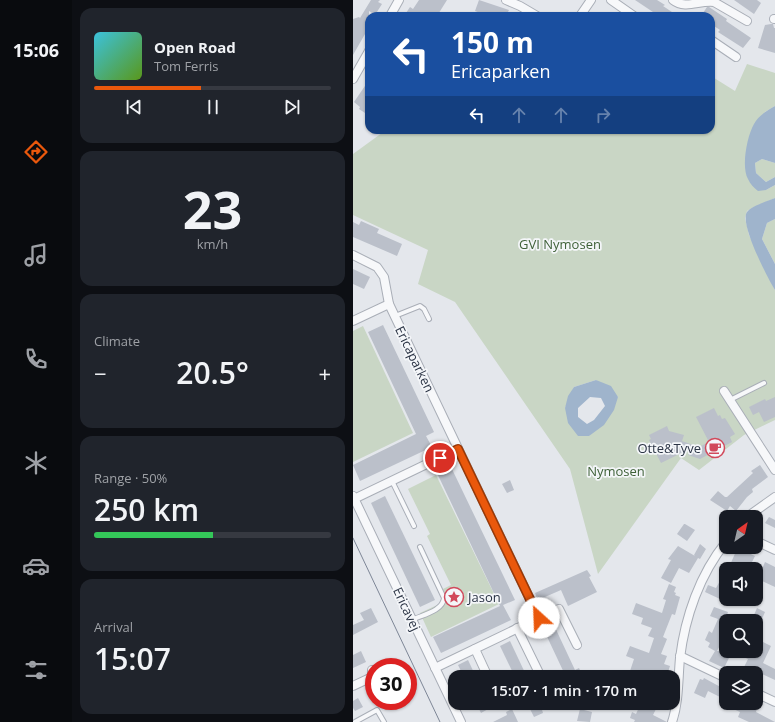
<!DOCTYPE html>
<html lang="en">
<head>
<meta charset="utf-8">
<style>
	:root { --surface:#171b24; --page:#20242c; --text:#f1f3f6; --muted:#9ea1a6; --line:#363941; --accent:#ea580c }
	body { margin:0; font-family:"Open Sans",sans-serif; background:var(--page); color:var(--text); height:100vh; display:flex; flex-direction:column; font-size:15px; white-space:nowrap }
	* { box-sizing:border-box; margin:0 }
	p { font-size:13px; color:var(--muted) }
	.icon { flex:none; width:22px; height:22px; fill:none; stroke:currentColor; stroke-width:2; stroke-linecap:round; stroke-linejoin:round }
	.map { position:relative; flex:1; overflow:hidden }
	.panel { display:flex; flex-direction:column; gap:8px; padding:8px; background:#0d0f14; width:281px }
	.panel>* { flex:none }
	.top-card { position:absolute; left:12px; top:12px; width:350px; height:122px; border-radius:12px; box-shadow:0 1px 3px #0004; background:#1a4fa0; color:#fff; overflow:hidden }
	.needle { width:26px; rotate:34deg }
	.fabs { position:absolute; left:366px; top:510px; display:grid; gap:8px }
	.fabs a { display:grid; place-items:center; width:44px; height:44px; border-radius:8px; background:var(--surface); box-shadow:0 1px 3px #0004; font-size:20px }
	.speed { position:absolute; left:12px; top:658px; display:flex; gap:8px; font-size:20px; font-weight:700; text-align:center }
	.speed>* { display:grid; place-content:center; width:52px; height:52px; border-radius:50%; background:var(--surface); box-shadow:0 1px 3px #0004; line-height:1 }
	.speed .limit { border:6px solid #d22; background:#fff; color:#111 }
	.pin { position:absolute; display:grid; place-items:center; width:34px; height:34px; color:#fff; margin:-17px; border:2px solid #fff; border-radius:50%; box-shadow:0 1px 4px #0007 }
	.me { position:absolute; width:44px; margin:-22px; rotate:335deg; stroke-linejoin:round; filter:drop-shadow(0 0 3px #0008) }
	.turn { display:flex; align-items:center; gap:14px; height:84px; padding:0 20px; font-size:18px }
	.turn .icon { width:52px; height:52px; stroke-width:2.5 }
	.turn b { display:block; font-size:28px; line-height:34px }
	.lanes { display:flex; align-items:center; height:38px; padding:0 20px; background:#0003; justify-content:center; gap:20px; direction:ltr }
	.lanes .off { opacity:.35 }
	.big { font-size:30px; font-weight:600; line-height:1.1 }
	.panel .card { flex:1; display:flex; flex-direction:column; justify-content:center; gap:6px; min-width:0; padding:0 14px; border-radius:12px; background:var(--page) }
	.panel .dial { align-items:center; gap:0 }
	.dial b { font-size:52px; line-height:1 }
	.song { display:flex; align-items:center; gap:12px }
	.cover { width:48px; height:48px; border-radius:6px; background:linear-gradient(135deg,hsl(190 70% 55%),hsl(90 70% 35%)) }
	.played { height:4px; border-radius:2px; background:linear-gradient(90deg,var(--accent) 45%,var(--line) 45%) }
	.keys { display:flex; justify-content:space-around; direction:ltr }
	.heat { display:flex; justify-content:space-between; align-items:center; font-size:22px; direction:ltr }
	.charge { height:6px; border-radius:3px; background:linear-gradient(90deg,#34c759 50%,var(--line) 0) }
	.trip { position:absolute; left:95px; top:670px; width:232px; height:40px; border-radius:12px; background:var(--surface); box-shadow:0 1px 3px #0004; font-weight:600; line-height:40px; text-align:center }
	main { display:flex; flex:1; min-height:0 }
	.tabs { display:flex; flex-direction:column; width:72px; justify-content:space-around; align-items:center; background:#090b0e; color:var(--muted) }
	.tabs .icon { width:28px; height:28px }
	.tabs .selected { color:var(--accent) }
	.tabs b { font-size:18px; color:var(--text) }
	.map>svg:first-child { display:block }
</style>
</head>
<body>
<main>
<nav class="tabs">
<b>15:06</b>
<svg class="icon selected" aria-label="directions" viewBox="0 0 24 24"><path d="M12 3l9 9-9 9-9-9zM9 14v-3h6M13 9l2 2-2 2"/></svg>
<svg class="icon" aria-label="music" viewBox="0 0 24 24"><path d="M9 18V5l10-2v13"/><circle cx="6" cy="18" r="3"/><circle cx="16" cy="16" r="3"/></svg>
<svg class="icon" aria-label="phone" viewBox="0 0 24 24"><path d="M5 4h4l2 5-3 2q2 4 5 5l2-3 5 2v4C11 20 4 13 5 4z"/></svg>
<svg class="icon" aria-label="climate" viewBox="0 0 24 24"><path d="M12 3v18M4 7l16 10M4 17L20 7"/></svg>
<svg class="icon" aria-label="car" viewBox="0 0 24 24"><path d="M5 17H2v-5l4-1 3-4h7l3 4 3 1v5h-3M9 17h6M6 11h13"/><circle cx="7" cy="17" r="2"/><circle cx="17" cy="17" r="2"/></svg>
<svg class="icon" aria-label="filters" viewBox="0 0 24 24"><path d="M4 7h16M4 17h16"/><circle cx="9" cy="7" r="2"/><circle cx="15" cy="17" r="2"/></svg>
</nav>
<section class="panel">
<div class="card">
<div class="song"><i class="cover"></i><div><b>Open Road</b><p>Tom Ferris</p></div></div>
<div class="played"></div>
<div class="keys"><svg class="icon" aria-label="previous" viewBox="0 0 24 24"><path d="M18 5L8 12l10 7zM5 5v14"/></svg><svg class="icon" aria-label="pause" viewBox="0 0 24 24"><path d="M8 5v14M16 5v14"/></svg><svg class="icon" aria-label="next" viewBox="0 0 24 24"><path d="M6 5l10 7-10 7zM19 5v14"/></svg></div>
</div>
<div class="card dial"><b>23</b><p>km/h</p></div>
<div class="card"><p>Climate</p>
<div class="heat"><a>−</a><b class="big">20.5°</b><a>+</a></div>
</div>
<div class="card"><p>Range · 50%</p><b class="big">250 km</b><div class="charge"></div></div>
<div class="card"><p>Arrival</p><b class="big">15:07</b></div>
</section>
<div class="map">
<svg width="422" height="722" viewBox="0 0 422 722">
	<rect width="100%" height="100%" fill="#e4e7ec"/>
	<g fill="#c9d6c5" fill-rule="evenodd">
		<path d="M394 64 422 73V106L412 112 393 168 413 190 422 185V198L399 208 394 211 392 218 396 235 422 290V420L391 435 346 470 328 458 245 574 217 469 102 302 65 284 75 250 0 215V154L33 130H358V76L382 91ZM243 380 265 397 236 436 212 408 221 387Z"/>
		<path d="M409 159 422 163V177L413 182 403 173 402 163Z"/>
		<path d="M422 219V264L409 239 414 223Z"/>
		<path d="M10 326 60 433 0 462V331Z"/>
		<path d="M83 475 146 604 78 637 67 613 95 600 90 589 98 585 74 536 77 534 55 489Z"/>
	</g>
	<g fill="#9fb4cc" fill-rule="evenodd">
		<path d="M422 106V163L409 159 402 163 403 173 413 182 422 177V185L413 190 405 191C401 188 397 184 395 179 388 167 394 136 401 124 405 116 415 110 422 106Z"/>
		<path d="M422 198V219L414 223 409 239 422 264V290C415 279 386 223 394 212 398 206 415 201 422 198Z"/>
		<path d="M243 380 258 386 265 397 261 410 251 425 236 436H225L215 423 212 408 215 396 221 387ZM237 397 248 398 252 406 241 420 234 424 225 417V408Z"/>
	</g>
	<g fill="#bbc0ca">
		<path d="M18 0H27L25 2 29 4 22 15 16 11V27L0 55V19L6 17 7 18Z"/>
		<path d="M66 0H94L84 16H51L57 7 60 9Z"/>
		<path d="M126 0 156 10 153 16H135L122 11Z"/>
		<path d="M282 0H304L312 5 310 6 325 16H306Z"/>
		<path d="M381 0H404L408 3 401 14Z"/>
		<path d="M354 7H356L374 19 373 21 398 38 390 48 365 32 367 30 358 24V16H348Z"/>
		<path d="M418 24H420L421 28H422V53L405 48 412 25Z"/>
		<path d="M16 80V107L12 113 6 109 7 107 1 102Z"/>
		<path d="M8 221 26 229 24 233 49 244 44 256 0 237V222L6 225Z"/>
		<path d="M0 269 17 277 11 289 0 284Z"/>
		<path d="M30 325 81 432 73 436 79 447 7 481 0 465 63 434 15 332Z"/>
		<path d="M422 397V417L411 422 406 412 400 415 396 407 412 399 413 401Z"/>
		<path d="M361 408 365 416 367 415 369 419 372 418 382 434 377 437 379 442 347 459 335 455 343 446 346 447 356 442 343 417Z"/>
		<path d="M314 426 316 431 331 435 329 441 343 446 308 463 296 440 298 439 296 435Z"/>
		<path d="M407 465 415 477 399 489 400 492 394 497 383 511 377 506 374 511 357 500 365 491 372 497H374L400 473 398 471Z"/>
		<path d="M98 467 162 600 150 605 158 620 88 653 80 637 147 606 84 473Z"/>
		<path d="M157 480 161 490 154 493 149 484Z"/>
		<path d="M32 496 82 600 67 607 18 503Z"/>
		<path d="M416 517 422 520V528L412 523Z"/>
		<path d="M331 524H332L342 530 334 541 324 534Z"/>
		<path d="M347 544 353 549 347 559 345 558 336 573 326 568 318 583 308 578 318 560 315 559 325 546 342 556 341 555Z"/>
		<path d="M384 549 386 550 387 549 402 556 396 568 388 565 386 569 377 565Z"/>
		<path d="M412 562 422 567V587L405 579Z"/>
		<path d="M234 570 238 576 236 577 244 592 215 606 208 590 185 600 182 593Z"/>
		<path d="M368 579H373V593L371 592 367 599 352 592 355 585 363 588Z"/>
		<path d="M316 584 323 587 321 592 323 593 322 595 327 597 322 615 319 614 310 637 314 639 308 654 314 656 311 664 317 666 314 675 304 671 302 677H275L281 659 273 656 277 646 296 653 301 638 295 636 299 628 288 624 290 618 279 614 283 603 309 613 313 600 310 599Z"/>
		<path d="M361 607 375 612 368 632 373 634 364 651H403L408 641 418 646 410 663 422 669V680L407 673H397L390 669 395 659 379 652 371 668 356 661 362 651 355 647 357 643 352 640 356 631 359 633 365 619 357 616Z"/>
		<path d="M18 608 25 622 0 635V625L11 620 7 613Z"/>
		<path d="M404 608 412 612 409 619 401 615Z"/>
		<path d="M199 621 222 670 226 668 230 677H213L189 626Z"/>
		<path d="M157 641 174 677H162L147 646Z"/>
		<path d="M8 651 13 662 0 668V655Z"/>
		<path d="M115 660 123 677H111L105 665Z"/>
		<path d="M351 678 373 690V700L355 691 352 698 341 693 347 679 350 680Z"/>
		<path d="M5 698 10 707 2 711 0 708V701Z"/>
		<path d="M123 703H135L137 708 128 713Z"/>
		<path d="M174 703H187L190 713 181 717Z"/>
		<path d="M288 703H306L300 715 314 722H281L282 720 277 718 279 712 283 714Z"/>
		<path d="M367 703H400L399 706 404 709 403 712 422 722H396L385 717 387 712Z"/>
		<path d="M159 709 165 722H140L154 715 153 712Z"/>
		<path d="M227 709 239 712 237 722 224 721Z"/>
	</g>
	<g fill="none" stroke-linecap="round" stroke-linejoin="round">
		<defs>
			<g id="lane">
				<path d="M42 316 67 306 71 309 76 319"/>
				<path d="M377 400 411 383"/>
				<path d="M39 481 61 526"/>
				<path d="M59 620C69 615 90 611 91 598L67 547"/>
				<path d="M2 722 24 710 31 722"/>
			</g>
			<g id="street">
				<path d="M153 0 167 6 184 16"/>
				<path d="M258 0 281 16"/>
				<path d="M320 0C333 10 346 0 361 2L394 21"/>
				<path d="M37 16 46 0"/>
				<path d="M227 16 238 0"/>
				<path d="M421 19H422"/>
				<path d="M358 40 383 57"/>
				<path d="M0 79 16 51"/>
				<path d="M0 255 24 267 31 277 36 304 186 618 82 668"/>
				<path d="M0 321 36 304"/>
				<path d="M371 391 422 470"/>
				<path d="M0 496 108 722"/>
				<path d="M1 499 105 449"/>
				<path d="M394 517 422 497"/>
				<path d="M403 541 422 550"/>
				<path d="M186 618 206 609 224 645"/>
				<path d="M164 628 187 675"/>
				<path d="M122 649 135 677"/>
				<path d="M327 656 373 678"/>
				<path d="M0 686 19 677V670"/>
				<path d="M403 693 422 702"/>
				<path d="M319 722C326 702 325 679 327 658 332 617 347 574 373 542"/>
			</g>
		</defs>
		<use href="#lane" stroke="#a9aeb7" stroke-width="6"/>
		<use href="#street" stroke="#a9aeb7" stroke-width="10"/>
		<use href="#lane" stroke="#f7f8fa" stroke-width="4"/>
		<use href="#street" stroke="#f7f8fa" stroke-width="8"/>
		<path stroke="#7d8696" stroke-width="1" d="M0 538 87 722"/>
	</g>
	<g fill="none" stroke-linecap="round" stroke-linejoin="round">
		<defs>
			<path id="route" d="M87 458 105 449 186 618"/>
		</defs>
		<use href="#route" stroke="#983908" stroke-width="10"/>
		<use href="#route" stroke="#ea580c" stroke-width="7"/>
	</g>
	<defs>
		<symbol id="cafe-ring" viewBox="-11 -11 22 22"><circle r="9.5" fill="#f4f6f9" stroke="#d1495b" stroke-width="1.5"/><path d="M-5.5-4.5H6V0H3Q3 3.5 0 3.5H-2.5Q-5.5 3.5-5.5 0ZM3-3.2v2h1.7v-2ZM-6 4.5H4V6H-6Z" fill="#d1495b"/></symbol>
		<symbol id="sight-ring" viewBox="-11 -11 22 22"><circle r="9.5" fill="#f4f6f9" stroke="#d1495b" stroke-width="1.5"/><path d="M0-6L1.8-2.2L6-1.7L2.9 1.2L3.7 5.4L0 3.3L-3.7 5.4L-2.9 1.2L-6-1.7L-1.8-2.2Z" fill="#d1495b"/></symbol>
	</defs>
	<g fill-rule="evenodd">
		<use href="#cafe-ring" x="351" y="437" width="22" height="22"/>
		<use href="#sight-ring" x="90" y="586" width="22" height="22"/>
	</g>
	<g text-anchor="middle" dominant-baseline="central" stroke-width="3.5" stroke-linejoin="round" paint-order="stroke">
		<g font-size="13" fill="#3f6138" stroke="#f4f6f9">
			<text x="207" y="244">GVI Nymosen</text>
			<text x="263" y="471">Nymosen</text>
		</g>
		<g font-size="13" fill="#2b3445" stroke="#f4f6f9">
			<text transform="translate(62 359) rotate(64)">Ericaparken</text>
			<text transform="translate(54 609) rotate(65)">Ericavej</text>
		</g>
		<g font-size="13" fill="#2b3445" stroke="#f4f6f9" text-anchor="end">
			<text x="348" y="448">Otte&amp;Tyve</text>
			<text x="115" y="597" text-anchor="start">Jason</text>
		</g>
	</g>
</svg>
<div class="fabs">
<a><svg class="needle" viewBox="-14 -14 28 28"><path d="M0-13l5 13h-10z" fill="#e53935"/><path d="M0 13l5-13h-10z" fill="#9ea1a6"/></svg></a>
<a><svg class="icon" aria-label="sound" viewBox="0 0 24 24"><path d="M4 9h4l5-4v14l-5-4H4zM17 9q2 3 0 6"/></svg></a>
<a><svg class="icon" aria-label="search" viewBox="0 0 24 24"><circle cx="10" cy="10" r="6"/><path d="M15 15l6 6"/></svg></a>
<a><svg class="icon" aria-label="layers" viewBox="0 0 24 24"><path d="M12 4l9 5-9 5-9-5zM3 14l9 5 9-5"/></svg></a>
</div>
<div class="speed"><div class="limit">30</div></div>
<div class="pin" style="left:87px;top:458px;background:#d93025"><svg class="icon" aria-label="arrive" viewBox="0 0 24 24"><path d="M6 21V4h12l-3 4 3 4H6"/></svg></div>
<svg class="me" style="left:186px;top:618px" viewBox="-20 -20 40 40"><circle r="19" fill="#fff"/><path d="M0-13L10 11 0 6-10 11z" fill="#ea580c"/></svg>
<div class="trip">15:07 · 1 min · 170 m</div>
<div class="top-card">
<div class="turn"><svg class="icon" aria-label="left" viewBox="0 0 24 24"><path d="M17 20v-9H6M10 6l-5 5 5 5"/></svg><div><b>150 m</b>Ericaparken</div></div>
<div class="lanes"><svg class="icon" aria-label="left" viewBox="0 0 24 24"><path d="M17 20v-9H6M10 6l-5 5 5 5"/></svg><svg class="icon off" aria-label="ahead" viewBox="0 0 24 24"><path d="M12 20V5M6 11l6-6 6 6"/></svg><svg class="icon off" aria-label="ahead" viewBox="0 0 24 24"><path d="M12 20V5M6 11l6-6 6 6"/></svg><svg class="icon off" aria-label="right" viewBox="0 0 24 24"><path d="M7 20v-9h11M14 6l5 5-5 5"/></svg></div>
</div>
</div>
</main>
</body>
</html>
